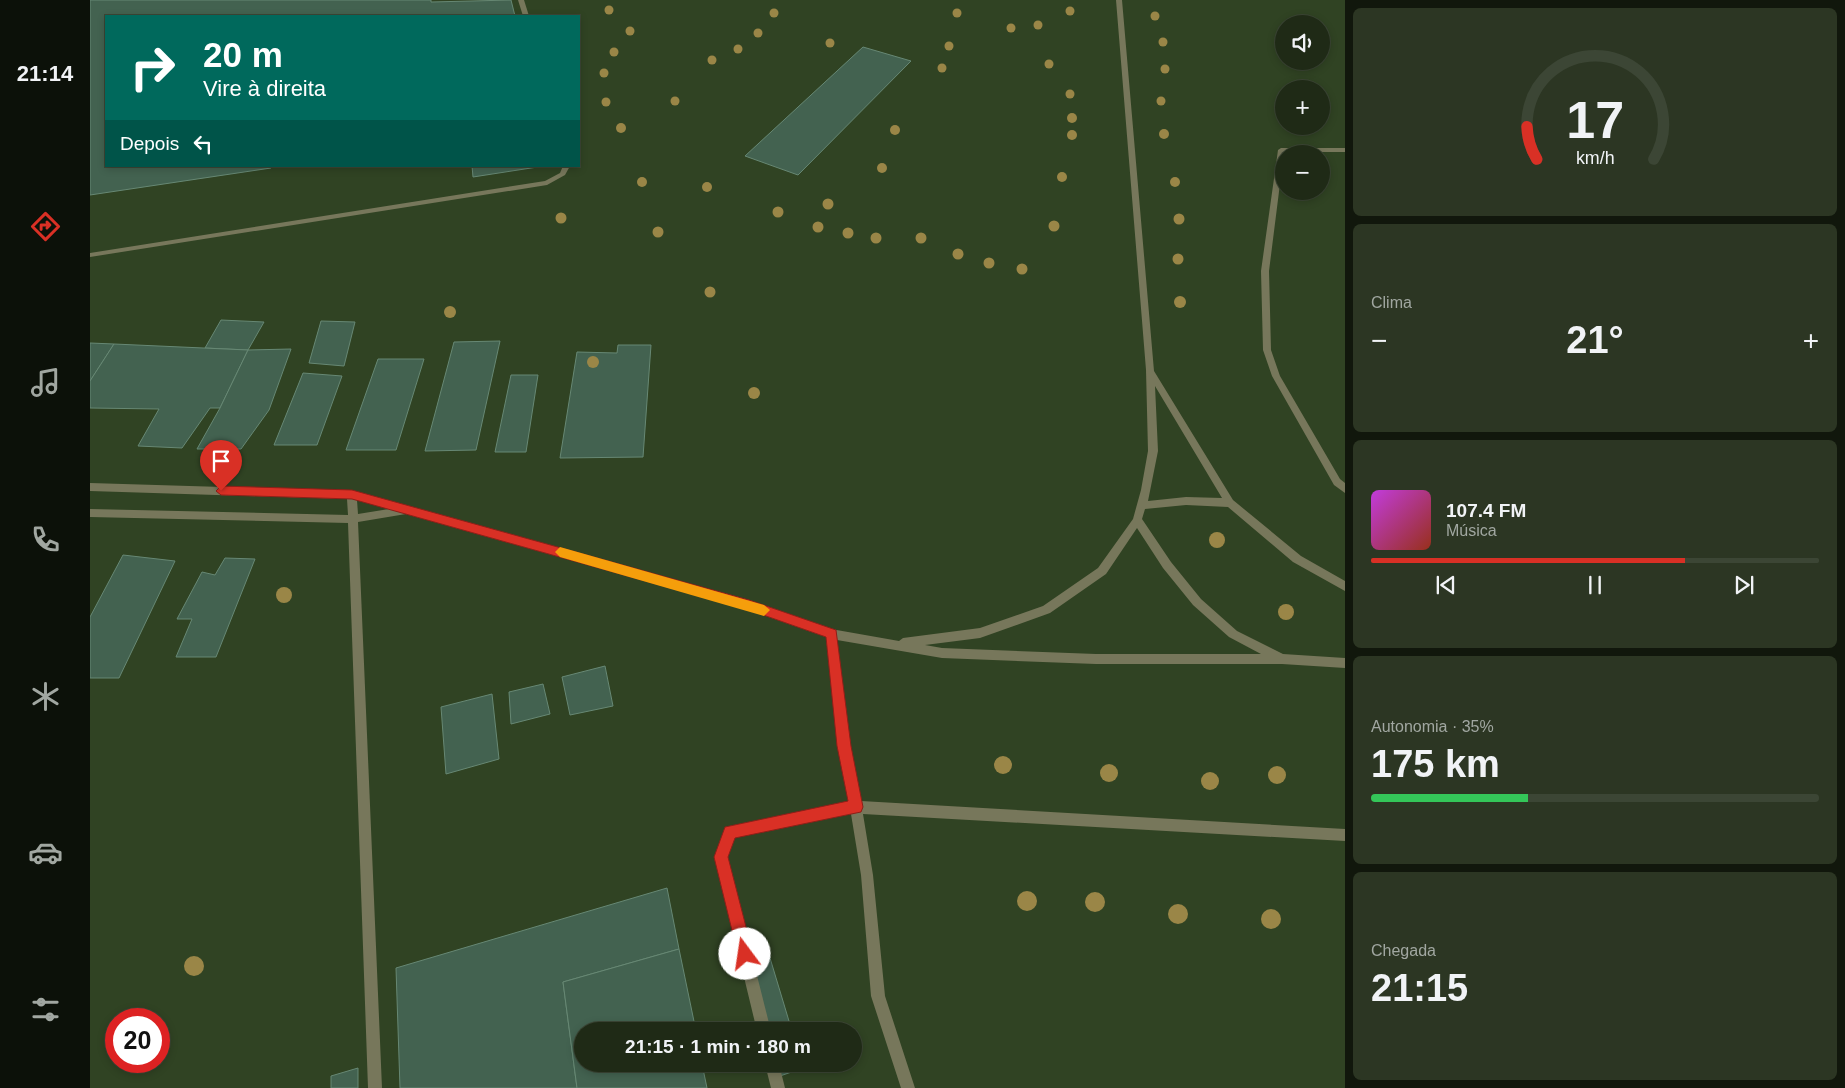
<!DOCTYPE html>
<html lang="pt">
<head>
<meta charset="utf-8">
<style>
	:root { --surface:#1f2a16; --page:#2c3623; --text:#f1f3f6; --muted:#a1a7a1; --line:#3c4635; --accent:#d93025 }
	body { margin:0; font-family:Arial,sans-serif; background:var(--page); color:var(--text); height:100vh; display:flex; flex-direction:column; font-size:19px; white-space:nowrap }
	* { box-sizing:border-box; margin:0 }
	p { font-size:16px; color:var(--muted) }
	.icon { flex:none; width:28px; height:28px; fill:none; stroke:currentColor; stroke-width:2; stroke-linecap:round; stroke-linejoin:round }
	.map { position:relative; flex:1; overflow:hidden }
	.details { display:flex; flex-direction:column; gap:8px; padding:8px; background:#11170c; width:500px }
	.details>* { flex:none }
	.hud { position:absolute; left:15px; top:15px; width:475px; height:152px; border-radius:0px; box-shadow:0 2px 8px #0003,0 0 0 1px var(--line); background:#00695c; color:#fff; overflow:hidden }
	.controls { position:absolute; left:1185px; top:15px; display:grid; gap:10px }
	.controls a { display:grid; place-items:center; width:55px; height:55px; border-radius:50%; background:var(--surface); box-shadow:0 2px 8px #0003,0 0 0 1px var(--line); font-size:25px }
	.speed { position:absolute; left:15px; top:1008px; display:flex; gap:10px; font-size:25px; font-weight:700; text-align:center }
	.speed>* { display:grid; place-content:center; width:65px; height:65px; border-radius:50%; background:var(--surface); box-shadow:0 2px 8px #0003,0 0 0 1px var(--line); line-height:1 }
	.speed .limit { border:8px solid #d22; background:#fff; color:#111 }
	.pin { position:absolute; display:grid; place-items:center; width:42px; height:42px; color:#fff; margin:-51px -21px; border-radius:50% 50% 50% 0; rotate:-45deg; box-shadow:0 0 5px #0007 }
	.pin .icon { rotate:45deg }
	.me { position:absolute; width:55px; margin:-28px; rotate:346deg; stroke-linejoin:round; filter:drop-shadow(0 0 4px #0008) }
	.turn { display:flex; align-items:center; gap:18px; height:105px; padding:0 15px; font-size:22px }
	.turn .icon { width:65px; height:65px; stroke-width:2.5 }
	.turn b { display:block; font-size:35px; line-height:42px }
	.then { display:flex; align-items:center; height:48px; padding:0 15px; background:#0003; gap:10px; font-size:19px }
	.big { font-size:38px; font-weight:600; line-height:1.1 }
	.details .widget { flex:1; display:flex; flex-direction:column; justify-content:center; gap:8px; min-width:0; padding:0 18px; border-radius:8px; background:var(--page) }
	.details .dial { align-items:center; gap:0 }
	.dial svg { height:130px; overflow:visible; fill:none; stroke:var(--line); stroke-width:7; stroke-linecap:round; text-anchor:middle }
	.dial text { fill:var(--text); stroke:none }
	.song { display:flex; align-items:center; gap:15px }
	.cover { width:60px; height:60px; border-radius:8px; background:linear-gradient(135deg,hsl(290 70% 55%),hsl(10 70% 35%)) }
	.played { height:5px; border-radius:2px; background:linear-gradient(90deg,var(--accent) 70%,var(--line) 70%) }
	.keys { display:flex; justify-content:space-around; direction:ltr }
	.heat { display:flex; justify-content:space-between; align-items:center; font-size:28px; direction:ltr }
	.charge { height:8px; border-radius:4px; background:linear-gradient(90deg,#34c759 35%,var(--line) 0) }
	.trip { position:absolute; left:484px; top:1022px; width:288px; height:50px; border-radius:25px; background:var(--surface); box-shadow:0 2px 8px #0003,0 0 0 1px var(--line); font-weight:600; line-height:50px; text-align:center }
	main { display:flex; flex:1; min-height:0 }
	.tab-bar { display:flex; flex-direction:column; width:90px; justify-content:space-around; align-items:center; background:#0c1109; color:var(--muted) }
	.tab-bar .icon { width:35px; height:35px }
	.tab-bar .active { color:var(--accent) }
	.tab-bar b { font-size:22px; color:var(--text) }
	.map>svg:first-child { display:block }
</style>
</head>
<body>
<main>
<nav class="tab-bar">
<b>21:14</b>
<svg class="icon active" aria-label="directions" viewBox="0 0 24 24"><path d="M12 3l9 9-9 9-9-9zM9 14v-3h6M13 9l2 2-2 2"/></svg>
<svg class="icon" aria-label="music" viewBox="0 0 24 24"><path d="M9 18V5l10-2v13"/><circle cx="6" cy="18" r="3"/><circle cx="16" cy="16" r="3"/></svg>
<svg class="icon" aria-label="phone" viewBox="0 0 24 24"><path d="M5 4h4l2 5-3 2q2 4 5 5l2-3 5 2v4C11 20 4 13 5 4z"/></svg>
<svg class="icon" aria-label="climate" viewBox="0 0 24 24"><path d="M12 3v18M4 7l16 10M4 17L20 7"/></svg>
<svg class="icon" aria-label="car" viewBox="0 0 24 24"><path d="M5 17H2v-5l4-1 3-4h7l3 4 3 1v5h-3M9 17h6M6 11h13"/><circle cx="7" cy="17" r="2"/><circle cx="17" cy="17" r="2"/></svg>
<svg class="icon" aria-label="filters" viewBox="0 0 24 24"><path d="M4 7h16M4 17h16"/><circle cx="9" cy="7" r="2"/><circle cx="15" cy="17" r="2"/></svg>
</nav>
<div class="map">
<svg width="1255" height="1088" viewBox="0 0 1255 1088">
	<rect width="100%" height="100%" fill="#29381e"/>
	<path fill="#304323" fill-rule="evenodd" d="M0 0H1255V1088H0ZM16 16H489V166H16ZM1194 24H1231V61H1194ZM1194 89H1231V126H1194ZM1194 154H1231V191H1194ZM26 1019H69V1061H26ZM492 1031H762V1064H492Z"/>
	<g fill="#436250" stroke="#678874">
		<path d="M0 0H341V2L421 0 425 16H16V166H182L181 168 0 195Z"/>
		<path d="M773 47 821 61 708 175 655 156Z"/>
		<path d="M382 166H454L383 177Z"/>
		<path d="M131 320 174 322 158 350 115 348Z"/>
		<path d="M231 321 265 322 254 366 219 363Z"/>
		<path d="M410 341 386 450 335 451 364 342Z"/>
		<path d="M0 343 24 344 0 381Z"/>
		<path d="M24 344 158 350 130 408H120L92 448 48 446 69 409 0 408V381Z"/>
		<path d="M528 345H561L553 457 470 458 487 352 527 353Z"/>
		<path d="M201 349 179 410 151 449H107L130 408 158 350Z"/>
		<path d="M288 359H334L306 450H256Z"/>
		<path d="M213 373 252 376 227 445H184Z"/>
		<path d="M421 375H448L436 452H405Z"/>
		<path d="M33 555 85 561 29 678H0V617Z"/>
		<path d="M135 558 165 559 126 657H86L102 619H87L112 572 125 575Z"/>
		<path d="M515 666 523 706 480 715 472 677Z"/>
		<path d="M453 684 460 714 421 724 419 692Z"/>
		<path d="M402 694 409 759 356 774 351 707Z"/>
		<path d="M577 888 589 949 473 982 487 1088H310L306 968Z"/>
		<path d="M674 938 702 1031H678L655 945Z"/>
		<path d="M589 949 606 1031H492V1064H612L617 1088H487L473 982Z"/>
		<path d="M686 1064H712L713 1068 690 1076Z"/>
		<path d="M268 1068V1088H241V1076Z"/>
	</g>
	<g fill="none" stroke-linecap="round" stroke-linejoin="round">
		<g fill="#77775b" fill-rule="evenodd">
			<path d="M428 0H434L439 16H433Z"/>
			<path d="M1026 0H1032L1064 371 1143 500 1211 556 1255 581V591L1203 562 1138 507 1096 505 1055 509 1052 519 1081 562 1111 599 1147 631 1193 654 1255 658V668L1192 664H1006L852 658 747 640 760 746 771 801 1255 829V841L773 814 783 875 795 996 825 1088H811L781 996 771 875 761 814 644 837 637 857 681 1031H667L625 857 636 828 640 826 759 802 748 746 736 637 659 610 316 514 268 522 292 1088H278L258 523 0 517V509L258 515 257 499 0 491V483L262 491 659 600 741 629 809 641 813 638 890 628 953 606 1008 568 1043 519 1051 490 1058 451 1056 370ZM1065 386 1132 498 1096 497 1058 501 1068 451ZM267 500 299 509 268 514ZM1047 528 1073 568 1103 605 1139 637 1171 654H1006L852 648 835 645 890 638 960 613 1016 574Z"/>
			<path d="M1191 148H1255V152H1194L1179 271 1181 350 1190 376 1250 479 1255 483V493L1244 485 1182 376 1173 350 1171 271 1188 150Z"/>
			<path d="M473 166H480L475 175 457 185 0 257V253L455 181 470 173Z"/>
			<path d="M675 1064H689L695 1088H681Z"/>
		</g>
	</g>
	<g fill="#9a8647">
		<circle cx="519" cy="10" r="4.5"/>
		<circle cx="980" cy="11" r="4.5"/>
		<circle cx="684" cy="13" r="4.5"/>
		<circle cx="867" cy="13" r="4.5"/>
		<circle cx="1065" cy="16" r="4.5"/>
		<circle cx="948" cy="25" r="4.5"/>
		<circle cx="921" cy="28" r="4.5"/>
		<circle cx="540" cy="31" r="4.5"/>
		<circle cx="668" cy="33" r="4.5"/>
		<circle cx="1073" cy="42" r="4.5"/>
		<circle cx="740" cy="43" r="4.5"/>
		<circle cx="859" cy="46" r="4.5"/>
		<circle cx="648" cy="49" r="4.5"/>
		<circle cx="524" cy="52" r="4.5"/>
		<circle cx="622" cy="60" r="4.5"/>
		<circle cx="959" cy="64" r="4.5"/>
		<circle cx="852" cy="68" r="4.5"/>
		<circle cx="1075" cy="69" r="4.5"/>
		<circle cx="514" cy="73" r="4.5"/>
		<circle cx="980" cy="94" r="4.5"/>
		<circle cx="585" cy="101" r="4.5"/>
		<circle cx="1071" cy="101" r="4.5"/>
		<circle cx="516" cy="102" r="4.5"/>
		<circle cx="982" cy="118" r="5"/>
		<circle cx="531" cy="128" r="5"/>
		<circle cx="805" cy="130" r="5"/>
		<circle cx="1074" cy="134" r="5"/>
		<circle cx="982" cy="135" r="5"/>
		<circle cx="792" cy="168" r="5"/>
		<circle cx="972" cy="177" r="5"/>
		<circle cx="552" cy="182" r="5"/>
		<circle cx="1085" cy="182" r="5"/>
		<circle cx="617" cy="187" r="5"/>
		<circle cx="738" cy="204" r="5.5"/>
		<circle cx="688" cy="212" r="5.5"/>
		<circle cx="471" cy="218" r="5.5"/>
		<circle cx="1089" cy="219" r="5.5"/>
		<circle cx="964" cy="226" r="5.5"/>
		<circle cx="728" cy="227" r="5.5"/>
		<circle cx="568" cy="232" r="5.5"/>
		<circle cx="758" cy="233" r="5.5"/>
		<circle cx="786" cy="238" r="5.5"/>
		<circle cx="831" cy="238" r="5.5"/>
		<circle cx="868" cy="254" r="5.5"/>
		<circle cx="1088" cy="259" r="5.5"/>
		<circle cx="899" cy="263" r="5.5"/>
		<circle cx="932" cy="269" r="5.5"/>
		<circle cx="620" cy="292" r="5.5"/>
		<circle cx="1090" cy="302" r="6"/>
		<circle cx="360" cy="312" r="6"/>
		<circle cx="503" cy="362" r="6"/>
		<circle cx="664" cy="393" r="6"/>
		<circle cx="1127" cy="540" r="8"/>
		<circle cx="194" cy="595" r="8"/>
		<circle cx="1196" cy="612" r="8"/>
		<circle cx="913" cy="765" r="9"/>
		<circle cx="1019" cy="773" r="9"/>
		<circle cx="1187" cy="775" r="9"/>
		<circle cx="1120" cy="781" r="9"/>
		<circle cx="937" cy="901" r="10"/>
		<circle cx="1005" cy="902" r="10"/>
		<circle cx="1088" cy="914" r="10"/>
		<circle cx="1181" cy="919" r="10"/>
		<circle cx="104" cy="966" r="10"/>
	</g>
	<path fill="#d93025" stroke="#8d1f18" d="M131 486 262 490 659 600 746 630 761 746 773 807 771 812 645 838 638 857 663 954 660 959 655 962 649 959 624 857 635 827 758 801 747 746 736 637 659 610 262 499 131 495 126 491Z"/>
	<path fill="#f59e0b" d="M470 547 674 605 680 610 674 616 470 557 465 552Z"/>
</svg>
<div class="controls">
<a><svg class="icon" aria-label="sound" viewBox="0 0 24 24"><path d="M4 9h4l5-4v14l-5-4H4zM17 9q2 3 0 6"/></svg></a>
<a>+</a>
<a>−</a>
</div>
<div class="speed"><div class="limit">20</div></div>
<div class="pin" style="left:131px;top:491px;background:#d93025"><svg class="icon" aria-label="arrive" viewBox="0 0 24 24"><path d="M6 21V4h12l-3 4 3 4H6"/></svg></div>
<svg class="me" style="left:655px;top:954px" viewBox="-20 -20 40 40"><circle r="19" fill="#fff"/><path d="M0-13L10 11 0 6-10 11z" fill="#d93025"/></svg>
<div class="trip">21:15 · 1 min · 180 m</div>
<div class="hud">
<div class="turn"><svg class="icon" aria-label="right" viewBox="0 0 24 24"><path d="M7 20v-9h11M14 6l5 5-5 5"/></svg><div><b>20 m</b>Vire à direita</div></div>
<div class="then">Depois<svg class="icon" aria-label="left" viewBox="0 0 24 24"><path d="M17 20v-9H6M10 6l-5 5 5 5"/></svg></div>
</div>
</div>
<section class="details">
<div class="widget dial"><svg viewBox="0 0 100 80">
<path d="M14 69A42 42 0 1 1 86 69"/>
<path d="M14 69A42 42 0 0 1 8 49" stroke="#d93025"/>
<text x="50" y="56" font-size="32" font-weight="700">17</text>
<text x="50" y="72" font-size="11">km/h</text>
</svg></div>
<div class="widget"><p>Clima</p>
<div class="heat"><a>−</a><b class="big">21°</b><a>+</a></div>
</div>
<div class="widget">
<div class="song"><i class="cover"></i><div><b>107.4 FM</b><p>Música</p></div></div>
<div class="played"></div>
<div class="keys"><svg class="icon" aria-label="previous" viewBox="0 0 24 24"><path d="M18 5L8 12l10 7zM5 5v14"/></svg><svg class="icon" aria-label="pause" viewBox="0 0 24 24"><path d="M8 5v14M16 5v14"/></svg><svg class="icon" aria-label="next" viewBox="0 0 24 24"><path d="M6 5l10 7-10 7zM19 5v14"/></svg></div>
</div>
<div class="widget"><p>Autonomia · 35%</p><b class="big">175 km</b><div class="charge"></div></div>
<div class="widget"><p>Chegada</p><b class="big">21:15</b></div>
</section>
</main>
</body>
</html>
